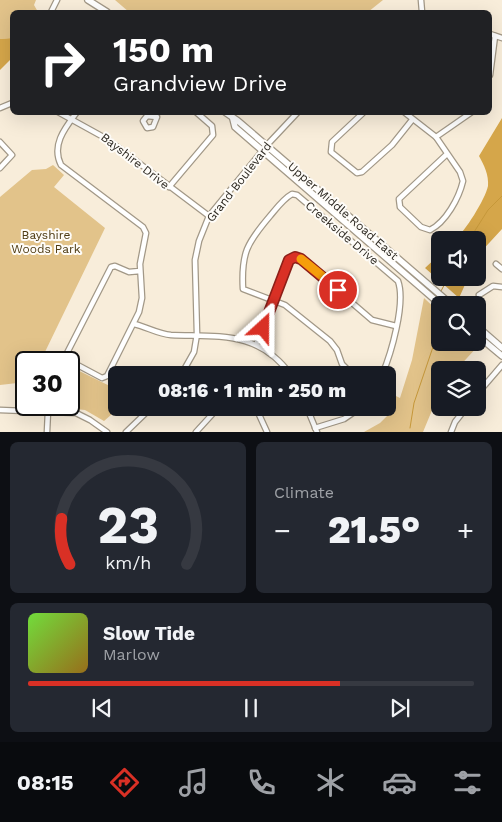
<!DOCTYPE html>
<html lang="en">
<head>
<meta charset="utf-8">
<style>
	:root { --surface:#171b24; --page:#242831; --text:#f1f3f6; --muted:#9ea1a6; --line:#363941; --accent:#d93025 }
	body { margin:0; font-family:"Work Sans",sans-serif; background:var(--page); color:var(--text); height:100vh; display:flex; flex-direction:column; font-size:19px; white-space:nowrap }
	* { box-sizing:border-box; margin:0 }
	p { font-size:16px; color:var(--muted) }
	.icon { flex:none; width:28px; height:28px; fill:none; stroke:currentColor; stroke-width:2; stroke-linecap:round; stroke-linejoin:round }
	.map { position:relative; height:432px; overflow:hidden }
	.drawer { display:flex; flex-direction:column; gap:10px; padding:10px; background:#0d0f14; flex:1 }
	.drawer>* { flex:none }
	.hud { position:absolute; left:10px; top:10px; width:482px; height:105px; border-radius:8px; box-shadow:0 5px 20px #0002; background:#202124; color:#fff; overflow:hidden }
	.fabs { position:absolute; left:431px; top:231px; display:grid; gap:10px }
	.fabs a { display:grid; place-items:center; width:55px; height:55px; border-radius:8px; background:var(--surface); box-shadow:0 5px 20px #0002; font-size:25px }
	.speed { position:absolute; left:15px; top:351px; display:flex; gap:10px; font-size:25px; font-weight:700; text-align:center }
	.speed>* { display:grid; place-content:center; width:65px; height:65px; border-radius:50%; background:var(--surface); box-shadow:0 5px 20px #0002; line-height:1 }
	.speed .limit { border:2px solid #111; border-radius:8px; background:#fff; color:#111 }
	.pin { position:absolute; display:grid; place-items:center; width:42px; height:42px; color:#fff; margin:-21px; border:2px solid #fff; border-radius:50%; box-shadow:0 1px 5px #0007 }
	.me { position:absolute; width:55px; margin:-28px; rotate:24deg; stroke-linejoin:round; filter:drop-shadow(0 0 4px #0008) }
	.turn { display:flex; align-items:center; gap:18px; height:105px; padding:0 20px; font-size:22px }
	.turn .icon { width:65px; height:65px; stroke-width:2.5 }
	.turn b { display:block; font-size:35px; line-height:42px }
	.big { font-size:38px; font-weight:800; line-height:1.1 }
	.drawer .card { flex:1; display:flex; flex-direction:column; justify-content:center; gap:8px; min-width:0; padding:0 18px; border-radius:8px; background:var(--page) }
	.drawer .dial { align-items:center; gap:0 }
	.dial svg { height:130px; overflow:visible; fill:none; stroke:var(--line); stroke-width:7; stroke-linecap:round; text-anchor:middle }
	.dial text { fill:var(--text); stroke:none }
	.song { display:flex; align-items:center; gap:15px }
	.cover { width:60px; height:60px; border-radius:8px; background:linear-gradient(135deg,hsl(100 70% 55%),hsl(40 70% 35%)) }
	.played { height:5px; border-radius:2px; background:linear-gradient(90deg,var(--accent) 70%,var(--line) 70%) }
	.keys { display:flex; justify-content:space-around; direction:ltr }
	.heat { display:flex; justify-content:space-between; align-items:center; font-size:28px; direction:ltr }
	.drawer .tiles { flex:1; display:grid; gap:10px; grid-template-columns:1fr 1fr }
	.card:last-child { grid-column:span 2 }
	.trip { position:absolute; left:108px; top:366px; width:288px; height:50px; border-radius:8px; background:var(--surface); box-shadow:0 5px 20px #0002; font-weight:800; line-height:50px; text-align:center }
	.tab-bar { display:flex; height:80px; justify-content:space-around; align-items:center; background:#090b0e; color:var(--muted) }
	.tab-bar .icon { width:35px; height:35px }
	.tab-bar .on { color:var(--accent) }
	.tab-bar b { font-size:22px; color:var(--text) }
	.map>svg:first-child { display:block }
</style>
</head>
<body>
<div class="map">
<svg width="502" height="432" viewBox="0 0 502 432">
	<rect width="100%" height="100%" fill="#f8edda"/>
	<g fill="#e2c38a">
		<path d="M0 0H36L34 5 38 12H12V38L0 39Z"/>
		<path d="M115 0H383L368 12H129Z"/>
		<path d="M53 165 64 175 54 187 105 228 44 354 64 362H26V382L0 385V197L32 170 46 169Z"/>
		<path d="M424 298 440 313V342L473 343 478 346 456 370H440V391L423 432H364L380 423 392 411 386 405V391L400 398 412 360Z"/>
		<path d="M69 366 116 389V408H119L104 421 85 410 44 406 69 405Z"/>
	</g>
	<g fill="#d5a64a">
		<path d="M12 38V58L0 70V39Z"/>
		<path d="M502 118V229L478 255V240H455C465 231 485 200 488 186 489 175 484 165 479 156Z"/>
		<path d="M440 254V278H468L459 298 425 268Z"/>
	</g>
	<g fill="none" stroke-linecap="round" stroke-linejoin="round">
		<g stroke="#c6983a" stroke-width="1">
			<path d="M469 240 488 210 502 196"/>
			<path d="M441 291 448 278"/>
			<path d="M410 428 414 403 436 338 432 304"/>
		</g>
		<defs>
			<g id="minor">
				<path d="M421 0 422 12"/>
				<path d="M51 12 57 0"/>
				<path d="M490 34 502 38"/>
				<path d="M490 75 495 36"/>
				<path d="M0 108 12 103"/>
				<path d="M58 112 107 139 209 216"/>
				<path d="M77 112C65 128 51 145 61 165L143 227 146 233 140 264 142 298 139 312 107 376 102 378 70 361 67 353 111 267 115 266 129 272 140 271"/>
				<path d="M364 112 332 142 331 152 357 173 362 172 392 145 412 120"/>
				<path d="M404 112 436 137 460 172 463 181C459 198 446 222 430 230L421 227 400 207 399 199 447 154"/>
				<path d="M147 116 157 117 153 127 147 128 143 121Z"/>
				<path d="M436 137 472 112"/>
				<path d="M0 142 12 155 0 168"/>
				<path d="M169 187 213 135 212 126 196 112"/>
				<path d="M496 264 502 269"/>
				<path d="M479 295 493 286 502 287"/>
				<path d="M134 324C147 327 158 334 171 335 219 337 258 330 291 375"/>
				<path d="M256 345 289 260 295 257 301 259 372 320 396 326"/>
				<path d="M181 375 194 352 197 334 195 260 199 241 209 216 267 145 298 112"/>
				<path d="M353 375 342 364 337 350 330 341 285 305 243 289C241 253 247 243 270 216 276 209 283 199 292 194L297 195 398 281C406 303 391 354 382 375"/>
				<path d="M478 393 502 365"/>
				<path d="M256 408 267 432"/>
				<path d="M307 408 317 432"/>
				<path d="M0 410 76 413 90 420 107 432"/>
				<path d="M315 428 344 419 360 408"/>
				<path d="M47 432 48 411"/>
				<path d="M126 432 151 408"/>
				<path d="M196 432 218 408"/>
				<path d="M451 432 455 422 466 408"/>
			</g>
			<g id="major">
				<path d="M88 0 107 12"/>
				<path d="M225 112 238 121 452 305"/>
				<path d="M233 119 235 127 441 305"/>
				<path d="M478 327 502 348"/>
				<path d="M478 336 502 356"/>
			</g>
		</defs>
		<use href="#minor" stroke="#a29887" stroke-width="7"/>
		<use href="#major" stroke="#a29887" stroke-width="8"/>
		<use href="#minor" stroke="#fff" stroke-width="4.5"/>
		<use href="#major" stroke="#fff" stroke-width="5.5"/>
	</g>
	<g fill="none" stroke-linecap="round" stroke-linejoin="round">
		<defs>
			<path id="route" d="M263 328 289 260 295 257 301 259 338 290"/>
		</defs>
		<use href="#route" stroke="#8d1f18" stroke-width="12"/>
		<use href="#route" stroke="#d93025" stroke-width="9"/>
		<path stroke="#f59e0b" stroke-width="9" d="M301 259 322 276"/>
	</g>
	<g text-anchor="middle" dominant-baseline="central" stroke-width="4" stroke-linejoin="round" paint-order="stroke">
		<g font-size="12" fill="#2c2821" stroke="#fefcf8">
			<text transform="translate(135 161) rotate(38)">Bayshire Drive</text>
			<text transform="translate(239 182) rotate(-52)">Grand Boulevard</text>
			<text transform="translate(343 211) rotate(41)">Upper Middle Road East</text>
			<text transform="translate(342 233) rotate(40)">Creekside Drive</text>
		</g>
		<g font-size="12" fill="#4d3a12" stroke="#fefcf8">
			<text x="46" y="235">Bayshire<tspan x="46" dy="14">Woods Park</tspan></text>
		</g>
	</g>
</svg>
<div class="fabs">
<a><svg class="icon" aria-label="sound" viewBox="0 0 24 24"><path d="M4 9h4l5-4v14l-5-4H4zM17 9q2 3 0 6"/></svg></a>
<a><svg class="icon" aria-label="search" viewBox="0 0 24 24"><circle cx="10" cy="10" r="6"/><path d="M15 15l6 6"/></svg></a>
<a><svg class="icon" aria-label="layers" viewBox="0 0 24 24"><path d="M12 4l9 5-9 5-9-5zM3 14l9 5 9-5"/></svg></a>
</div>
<div class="speed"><div class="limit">30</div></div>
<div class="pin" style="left:338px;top:290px;background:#d93025"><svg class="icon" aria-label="arrive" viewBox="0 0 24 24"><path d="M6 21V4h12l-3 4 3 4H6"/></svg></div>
<svg class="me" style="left:263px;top:328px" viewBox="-20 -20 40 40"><path d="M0-17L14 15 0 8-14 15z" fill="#d93025" stroke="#fff" stroke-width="4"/></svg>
<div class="trip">08:16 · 1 min · 250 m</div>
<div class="hud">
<div class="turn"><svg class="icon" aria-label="right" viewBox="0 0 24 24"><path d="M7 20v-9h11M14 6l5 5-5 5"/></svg><div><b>150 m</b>Grandview Drive</div></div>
</div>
</div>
<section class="drawer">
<div class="tiles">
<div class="card dial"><svg viewBox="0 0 100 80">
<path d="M14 69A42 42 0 1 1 86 69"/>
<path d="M14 69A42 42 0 0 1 9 41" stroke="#d93025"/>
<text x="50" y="56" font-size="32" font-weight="700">23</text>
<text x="50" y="72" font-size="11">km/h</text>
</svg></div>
<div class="card"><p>Climate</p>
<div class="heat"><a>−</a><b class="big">21.5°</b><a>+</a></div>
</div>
<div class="card">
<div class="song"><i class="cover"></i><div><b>Slow Tide</b><p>Marlow</p></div></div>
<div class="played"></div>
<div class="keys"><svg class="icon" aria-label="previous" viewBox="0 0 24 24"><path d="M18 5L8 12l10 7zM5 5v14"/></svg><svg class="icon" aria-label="pause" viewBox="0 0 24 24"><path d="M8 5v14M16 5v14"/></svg><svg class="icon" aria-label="next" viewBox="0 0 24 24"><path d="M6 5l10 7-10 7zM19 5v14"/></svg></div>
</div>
</div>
</section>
<nav class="tab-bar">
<b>08:15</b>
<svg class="icon on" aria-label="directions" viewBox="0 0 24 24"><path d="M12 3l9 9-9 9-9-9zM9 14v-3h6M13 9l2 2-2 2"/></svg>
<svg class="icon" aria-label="music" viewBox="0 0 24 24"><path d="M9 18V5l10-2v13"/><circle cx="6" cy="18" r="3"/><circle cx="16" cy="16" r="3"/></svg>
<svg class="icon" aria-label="phone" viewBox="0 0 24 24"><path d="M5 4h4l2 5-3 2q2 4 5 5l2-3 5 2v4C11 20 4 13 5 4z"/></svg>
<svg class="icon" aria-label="climate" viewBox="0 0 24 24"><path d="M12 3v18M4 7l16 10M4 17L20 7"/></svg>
<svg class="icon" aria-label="car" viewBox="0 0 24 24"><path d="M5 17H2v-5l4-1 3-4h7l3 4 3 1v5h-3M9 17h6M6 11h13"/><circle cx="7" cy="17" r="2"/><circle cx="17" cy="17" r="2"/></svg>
<svg class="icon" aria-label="filters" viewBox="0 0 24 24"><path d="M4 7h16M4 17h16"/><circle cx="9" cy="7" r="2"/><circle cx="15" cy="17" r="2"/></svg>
</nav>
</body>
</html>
